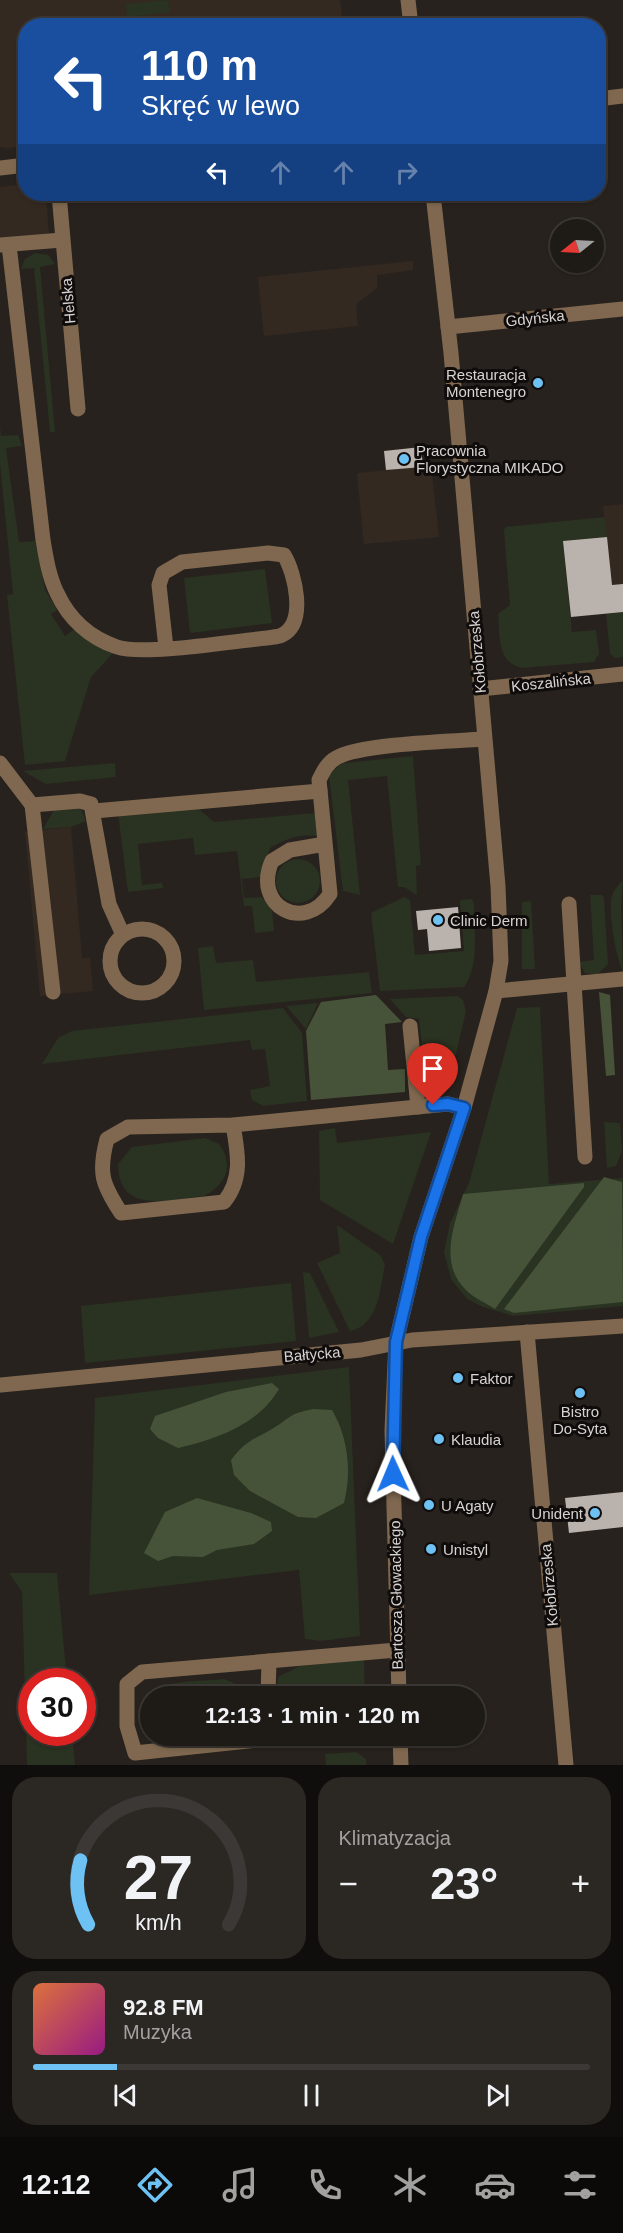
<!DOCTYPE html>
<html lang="pl">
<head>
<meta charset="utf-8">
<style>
	:root { --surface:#1e1a16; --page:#2b2723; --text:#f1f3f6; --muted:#a1a1a1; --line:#3c3835; --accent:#6ec2f3 }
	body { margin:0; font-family:Helvetica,sans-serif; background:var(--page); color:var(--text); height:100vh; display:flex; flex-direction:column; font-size:22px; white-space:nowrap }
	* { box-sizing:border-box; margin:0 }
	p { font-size:20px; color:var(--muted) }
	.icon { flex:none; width:33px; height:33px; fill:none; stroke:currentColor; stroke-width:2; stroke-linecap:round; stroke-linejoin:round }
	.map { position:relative; height:1765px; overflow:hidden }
	.side { display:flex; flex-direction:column; gap:12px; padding:12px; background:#100e0c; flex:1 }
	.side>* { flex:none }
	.banner { position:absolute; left:18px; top:18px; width:588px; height:183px; border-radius:24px; box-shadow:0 2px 4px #0004,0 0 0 2px var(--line); background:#1a4fa0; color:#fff; overflow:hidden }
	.needle { width:39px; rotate:252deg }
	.fabs { position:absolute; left:550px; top:219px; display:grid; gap:12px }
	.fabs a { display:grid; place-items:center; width:54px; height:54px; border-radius:50%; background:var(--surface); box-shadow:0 2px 4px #0004,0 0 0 2px var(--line); font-size:30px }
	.speed { position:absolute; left:18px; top:1668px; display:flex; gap:12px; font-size:30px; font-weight:700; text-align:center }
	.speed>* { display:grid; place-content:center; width:78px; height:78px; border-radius:50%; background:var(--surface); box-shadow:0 2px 4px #0004,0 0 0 2px var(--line); line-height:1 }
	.speed .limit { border:9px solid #d22; background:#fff; color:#111 }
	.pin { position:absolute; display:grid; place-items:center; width:51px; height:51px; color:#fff; margin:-62px -26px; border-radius:50% 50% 50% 0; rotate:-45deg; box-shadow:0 0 6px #0007 }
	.pin .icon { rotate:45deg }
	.me { position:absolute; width:66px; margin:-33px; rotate:359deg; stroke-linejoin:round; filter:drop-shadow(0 0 4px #0008) }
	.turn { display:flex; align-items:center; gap:21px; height:126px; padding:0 24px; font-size:27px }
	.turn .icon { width:78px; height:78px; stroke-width:2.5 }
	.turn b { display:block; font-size:42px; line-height:51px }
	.lanes { display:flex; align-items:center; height:57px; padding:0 24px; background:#0003; justify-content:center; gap:30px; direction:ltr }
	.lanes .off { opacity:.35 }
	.big { font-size:45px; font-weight:600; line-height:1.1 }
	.side .card { flex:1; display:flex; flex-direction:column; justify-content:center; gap:9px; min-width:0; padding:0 21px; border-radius:24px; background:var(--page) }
	.side .dial { align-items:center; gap:0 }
	.dial svg { height:156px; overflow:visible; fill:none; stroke:var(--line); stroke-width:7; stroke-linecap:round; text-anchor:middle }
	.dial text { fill:var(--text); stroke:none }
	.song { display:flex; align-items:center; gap:18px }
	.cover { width:72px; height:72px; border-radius:9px; background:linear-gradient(135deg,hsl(20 70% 55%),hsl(310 70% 35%)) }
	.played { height:6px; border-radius:3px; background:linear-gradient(90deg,var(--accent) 15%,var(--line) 15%) }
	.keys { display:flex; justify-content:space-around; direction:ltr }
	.heat { display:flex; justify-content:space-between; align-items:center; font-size:33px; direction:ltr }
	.side .tiles { flex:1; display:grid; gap:12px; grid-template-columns:1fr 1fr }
	.card:last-child { grid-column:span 2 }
	.trip { position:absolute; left:140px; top:1686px; width:345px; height:60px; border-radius:30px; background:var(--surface); box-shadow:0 2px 4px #0004,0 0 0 2px var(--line); font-weight:600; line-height:60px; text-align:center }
	.tab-bar { display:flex; height:96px; justify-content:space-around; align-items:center; background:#0c0a09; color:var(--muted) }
	.tab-bar .icon { width:42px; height:42px }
	.tab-bar .current { color:var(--accent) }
	.tab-bar b { font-size:27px; color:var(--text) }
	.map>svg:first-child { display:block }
</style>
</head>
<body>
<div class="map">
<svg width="623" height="1765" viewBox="0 0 623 1765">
	<rect width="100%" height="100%" fill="#28221e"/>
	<g fill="#332921">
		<path d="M0 0H340L343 25 26 26 25 146 8 148 0 147Z"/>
		<path d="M25 184 26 194H46L49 237 0 242V187Z"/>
		<path d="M413 261V270L377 275V288L356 304 358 326 264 336 258 277Z"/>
		<path d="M431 466 439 537 364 544 357 473Z"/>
		<path d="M623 504V612L571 617 563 541 606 537 603 506Z"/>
		<path d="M71 827 82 958H90L93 991 40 996 25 832Z"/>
	</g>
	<g fill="#2a3221">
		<path d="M168 0 170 12 127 17 126 4Z"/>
		<path d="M35 253 48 255 55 264 40 267 55 432H50L34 268 21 269 25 259Z"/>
		<path d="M0 427 1 436 18 435 22 446 6 448 19 542 35 541 45 590 57 610 51 614 65 636 75 629 114 652 91 677 65 761 25 765 7 595 13 594 0 464Z"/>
		<path d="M604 517 607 537 563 541 572 632 596 630 599 654 594 662 522 668C497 663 500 636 498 614L510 605 504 530 506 527Z"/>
		<path d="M265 569 272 623 190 633 184 578Z"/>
		<path d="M623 612V657L615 658 610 653 606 614Z"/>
		<path d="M413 756 421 865 416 866 417 895 404 887H398L387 776 348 780 360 895 343 891 329 776 339 765 345 763Z"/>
		<path d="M115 763 116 777 46 784 23 771Z"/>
		<path d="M79 805 86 821 71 827 43 829 54 810Z"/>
		<path d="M195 806 214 822 315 813 317 836C299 834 285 839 270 848L261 877 242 879 244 898 262 897 272 910 274 931 255 933 252 906H244L237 851 195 855 193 838 138 844 142 885 162 883 163 888 128 892 118 813Z"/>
		<circle cx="298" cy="881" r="22"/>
		<path d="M623 880 621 907 623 972C615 953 610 922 611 901 612 892 617 886 623 880Z"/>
		<path d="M590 895H602L604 898 608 964 597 975 585 973 579 962 594 960Z"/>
		<path d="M404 897 410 900 415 955 464 951 460 900 472 899 474 904C474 930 480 965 464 987L380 991 371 913Z"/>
		<path d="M531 901 535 969H522V902Z"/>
		<path d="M213 946 216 963 253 960 256 982 369 972 372 993 204 1010 198 948Z"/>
		<path d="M458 996 463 1000 466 1011 448 1088 427 1089 419 1019 406 1017 390 999Z"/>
		<path d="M318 1003 306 1029 286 1006Z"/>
		<path d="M540 1007 549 1184 623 1178V1306L513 1316 483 1307 467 1299 451 1279 444 1252 450 1223 469 1183 517 1008Z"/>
		<path d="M283 1008 302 1033 307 1101 263 1106 252 1100 250 1090 270 1086 265 1049 252 1050 250 1040 42 1064 58 1038 72 1031Z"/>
		<path d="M604 1122 620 1123 622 1151 616 1166 607 1168Z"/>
		<path d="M335 1128 337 1143 431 1132 393 1244 320 1200 319 1131Z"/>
		<path d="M205 1138 219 1144C235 1165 226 1185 204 1196 169 1199 119 1216 118 1164L132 1147Z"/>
		<path d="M337 1225 380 1255 385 1264C380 1289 379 1325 350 1331L317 1263 340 1253Z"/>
		<path d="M303 1272 310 1273 339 1332 309 1338Z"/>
		<path d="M291 1283 296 1341 85 1363 81 1306Z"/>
		<path d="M349 1367 360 1636 321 1641 305 1639 299 1570 89 1595 95 1398Z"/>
		<path d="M9 1573H57L67 1681 32 1682V1732L72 1733 75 1765H27L22 1592Z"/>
		<path d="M364 1660 365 1696H276L278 1677 300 1666Z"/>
		<path d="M224 1679 236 1684 248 1693 249 1696H150V1734L139 1721C139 1676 190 1683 224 1679Z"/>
		<path d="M356 1752 366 1759V1765H326L325 1754Z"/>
	</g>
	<g fill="#475338">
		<path d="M599 992 610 995 615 1075 606 1076Z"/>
		<path d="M376 995 402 1022 385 1024 388 1070 405 1069V1092L311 1100 306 1031 321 1002Z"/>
		<path d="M604 1177 622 1182 623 1302 514 1313 504 1309Z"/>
		<path d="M584 1183V1187L495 1309C486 1303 474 1298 467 1291 438 1264 454 1227 463 1194Z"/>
		<path d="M272 1383 279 1389C258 1425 216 1439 178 1448L158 1438 150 1429 155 1416 226 1392Z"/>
		<path d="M313 1409 332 1410C348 1437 352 1472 344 1503L316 1518 298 1517 250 1491 234 1475 231 1460C245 1441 253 1440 272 1429 292 1417 288 1414 313 1409Z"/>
		<path d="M197 1498 251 1513 271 1522 272 1531 254 1544 217 1550 203 1557 173 1556 158 1561 144 1553 165 1512Z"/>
	</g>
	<g fill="#b9b2ad">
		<path d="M421 447 423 467 386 470 384 451Z"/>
		<path d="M607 537 612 585 623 584V612L571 617 563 541Z"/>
		<path d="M458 907 461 948 429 951 427 929 418 930 416 911Z"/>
		<path d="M623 1492V1527L569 1533 565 1498Z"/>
	</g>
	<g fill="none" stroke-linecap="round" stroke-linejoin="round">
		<g stroke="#7f684f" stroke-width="15">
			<path d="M408 0 411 26"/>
			<path d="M598 99 623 96"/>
			<path d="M0 168 26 165"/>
			<path d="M59 194 78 409"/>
			<path d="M0 245 62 240"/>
			<path d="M9 245 43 540C46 558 49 577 57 593 69 619 90 638 117 647 144 656 234 641 267 638 272 637 278 637 282 635 307 623 295 573 284 555L268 553 182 562 163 573 159 585 166 648"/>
			<path d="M448 327 623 309"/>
			<path d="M480 689 623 674"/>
			<path d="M0 763 32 805 80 801 91 804 109 904 123 935"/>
			<path d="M32 805 53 992"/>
			<path d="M94 811 320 791"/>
			<path d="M325 844 290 850 272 861C252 906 304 934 330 894L319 780C323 772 327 763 336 758 358 744 453 741 484 739"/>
			<path d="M569 904 585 1157"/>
			<circle cx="142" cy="961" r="32"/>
			<path d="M496 991 623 979"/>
			<path d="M410 1026 418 1107"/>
			<path d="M233 1125C238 1153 243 1179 224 1202L121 1213C102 1184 98 1173 107 1139L128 1127 233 1125 448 1104 464 1108"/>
			<path d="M527 1332 566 1765"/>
			<path d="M1 1385 361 1350 412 1340 623 1326"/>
			<path d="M268 1696 269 1661"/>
			<path d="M399 1696 392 1430 396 1342 421 1237 464 1108 496 991 501 961 498 886 451 353 433 194"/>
			<path d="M267 1736V1739L135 1753 127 1726V1684L142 1672 397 1650"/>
			<path d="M400 1736 401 1765"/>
		</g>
	</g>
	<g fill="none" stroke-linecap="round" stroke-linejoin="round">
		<defs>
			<path id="route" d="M393 1474 396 1342 421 1237 464 1108 448 1104 433 1105"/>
		</defs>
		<use href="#route" stroke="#114b97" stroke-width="15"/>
		<use href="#route" stroke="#1a73e8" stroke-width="10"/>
	</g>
	<g fill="#6ec2f3" stroke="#0f0c0b" stroke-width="2">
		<circle cx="538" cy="383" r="6"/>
		<circle cx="404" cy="459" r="6"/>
		<circle cx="438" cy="920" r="6"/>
		<circle cx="458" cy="1378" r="6"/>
		<circle cx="580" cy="1393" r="6"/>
		<circle cx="439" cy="1439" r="6"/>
		<circle cx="429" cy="1505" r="6"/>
		<circle cx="595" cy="1513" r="6"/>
		<circle cx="431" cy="1549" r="6"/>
	</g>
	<g text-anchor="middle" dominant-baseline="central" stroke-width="6" stroke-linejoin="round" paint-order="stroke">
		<g font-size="15" fill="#d7d3d0" stroke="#0f0c0b">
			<text transform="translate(68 301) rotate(-95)">Helska</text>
			<text transform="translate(535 318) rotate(-6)">Gdyńska</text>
			<text transform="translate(477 652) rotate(-95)">Kołobrzeska</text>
			<text transform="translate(551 682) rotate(-6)">Koszalińska</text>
			<text transform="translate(312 1354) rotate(-5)">Bałtycka</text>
			<text transform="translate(549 1585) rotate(-95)">Kołobrzeska</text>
			<text transform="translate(396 1595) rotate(-91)">Bartosza Głowackiego</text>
		</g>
		<g font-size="15" fill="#d7d3d0" stroke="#0f0c0b" text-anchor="start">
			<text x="526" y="374" text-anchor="end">Restauracja<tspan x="526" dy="17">Montenegro</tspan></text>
			<text x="416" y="450">Pracownia<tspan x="416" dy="17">Florystyczna MIKADO</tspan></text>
			<text x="450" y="920">Clinic Derm</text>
			<text x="470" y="1378">Faktor</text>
			<text x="580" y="1411" text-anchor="middle">Bistro<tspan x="580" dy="17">Do-Syta</tspan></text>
			<text x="451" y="1439">Klaudia</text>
			<text x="441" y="1505">U Agaty</text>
			<text x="583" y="1513" text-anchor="end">Unident</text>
			<text x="443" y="1549">Unistyl</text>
		</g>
	</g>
</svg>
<div class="fabs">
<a><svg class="needle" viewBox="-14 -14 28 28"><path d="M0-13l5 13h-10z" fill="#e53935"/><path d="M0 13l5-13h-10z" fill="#a1a1a1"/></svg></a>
</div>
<div class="speed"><div class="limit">30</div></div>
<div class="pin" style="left:433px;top:1105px;background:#d93025"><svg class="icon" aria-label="arrive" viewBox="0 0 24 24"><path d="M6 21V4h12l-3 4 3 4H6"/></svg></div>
<svg class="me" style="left:393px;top:1474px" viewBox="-20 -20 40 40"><path d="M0-17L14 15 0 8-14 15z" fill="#1a73e8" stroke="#fff" stroke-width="4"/></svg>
<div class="trip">12:13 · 1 min · 120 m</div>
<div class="banner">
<div class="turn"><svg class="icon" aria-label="left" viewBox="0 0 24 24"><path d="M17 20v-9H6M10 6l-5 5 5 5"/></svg><div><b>110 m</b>Skręć w lewo</div></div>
<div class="lanes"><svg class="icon" aria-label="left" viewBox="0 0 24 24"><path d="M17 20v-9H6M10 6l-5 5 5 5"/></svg><svg class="icon off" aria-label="ahead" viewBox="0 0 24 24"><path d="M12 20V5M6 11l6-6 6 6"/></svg><svg class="icon off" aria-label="ahead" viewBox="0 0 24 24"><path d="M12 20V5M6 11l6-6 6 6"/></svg><svg class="icon off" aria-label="right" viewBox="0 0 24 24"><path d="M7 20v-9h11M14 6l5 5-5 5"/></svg></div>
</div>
</div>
<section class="side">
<div class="tiles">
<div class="card dial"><svg viewBox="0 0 100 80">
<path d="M14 69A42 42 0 1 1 86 69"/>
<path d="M14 69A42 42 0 0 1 10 36" stroke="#6ec2f3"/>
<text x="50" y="56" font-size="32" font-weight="700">27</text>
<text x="50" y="72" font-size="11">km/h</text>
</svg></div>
<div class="card"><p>Klimatyzacja</p>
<div class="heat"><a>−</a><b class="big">23°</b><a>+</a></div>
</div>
<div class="card">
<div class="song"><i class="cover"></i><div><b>92.8 FM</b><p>Muzyka</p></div></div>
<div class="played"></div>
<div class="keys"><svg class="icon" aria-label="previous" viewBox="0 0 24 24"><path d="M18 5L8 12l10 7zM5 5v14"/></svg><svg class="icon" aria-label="pause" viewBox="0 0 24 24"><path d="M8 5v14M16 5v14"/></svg><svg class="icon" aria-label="next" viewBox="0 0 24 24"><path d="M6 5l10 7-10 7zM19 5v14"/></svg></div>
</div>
</div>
</section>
<nav class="tab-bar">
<b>12:12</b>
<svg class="icon current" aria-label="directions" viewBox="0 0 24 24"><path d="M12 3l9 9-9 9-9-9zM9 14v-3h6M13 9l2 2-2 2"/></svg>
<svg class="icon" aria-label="music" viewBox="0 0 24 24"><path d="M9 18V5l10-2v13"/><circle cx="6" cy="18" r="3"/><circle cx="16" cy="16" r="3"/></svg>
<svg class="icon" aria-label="phone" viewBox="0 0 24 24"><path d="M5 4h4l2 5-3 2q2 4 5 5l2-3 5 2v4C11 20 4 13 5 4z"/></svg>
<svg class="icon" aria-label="climate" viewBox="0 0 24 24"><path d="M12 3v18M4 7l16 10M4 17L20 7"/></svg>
<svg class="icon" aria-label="car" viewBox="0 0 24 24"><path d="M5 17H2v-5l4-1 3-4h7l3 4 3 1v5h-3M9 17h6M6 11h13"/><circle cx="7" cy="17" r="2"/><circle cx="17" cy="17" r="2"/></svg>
<svg class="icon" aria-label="filters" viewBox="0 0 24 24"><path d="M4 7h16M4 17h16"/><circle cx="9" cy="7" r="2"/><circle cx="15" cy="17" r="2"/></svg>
</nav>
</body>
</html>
